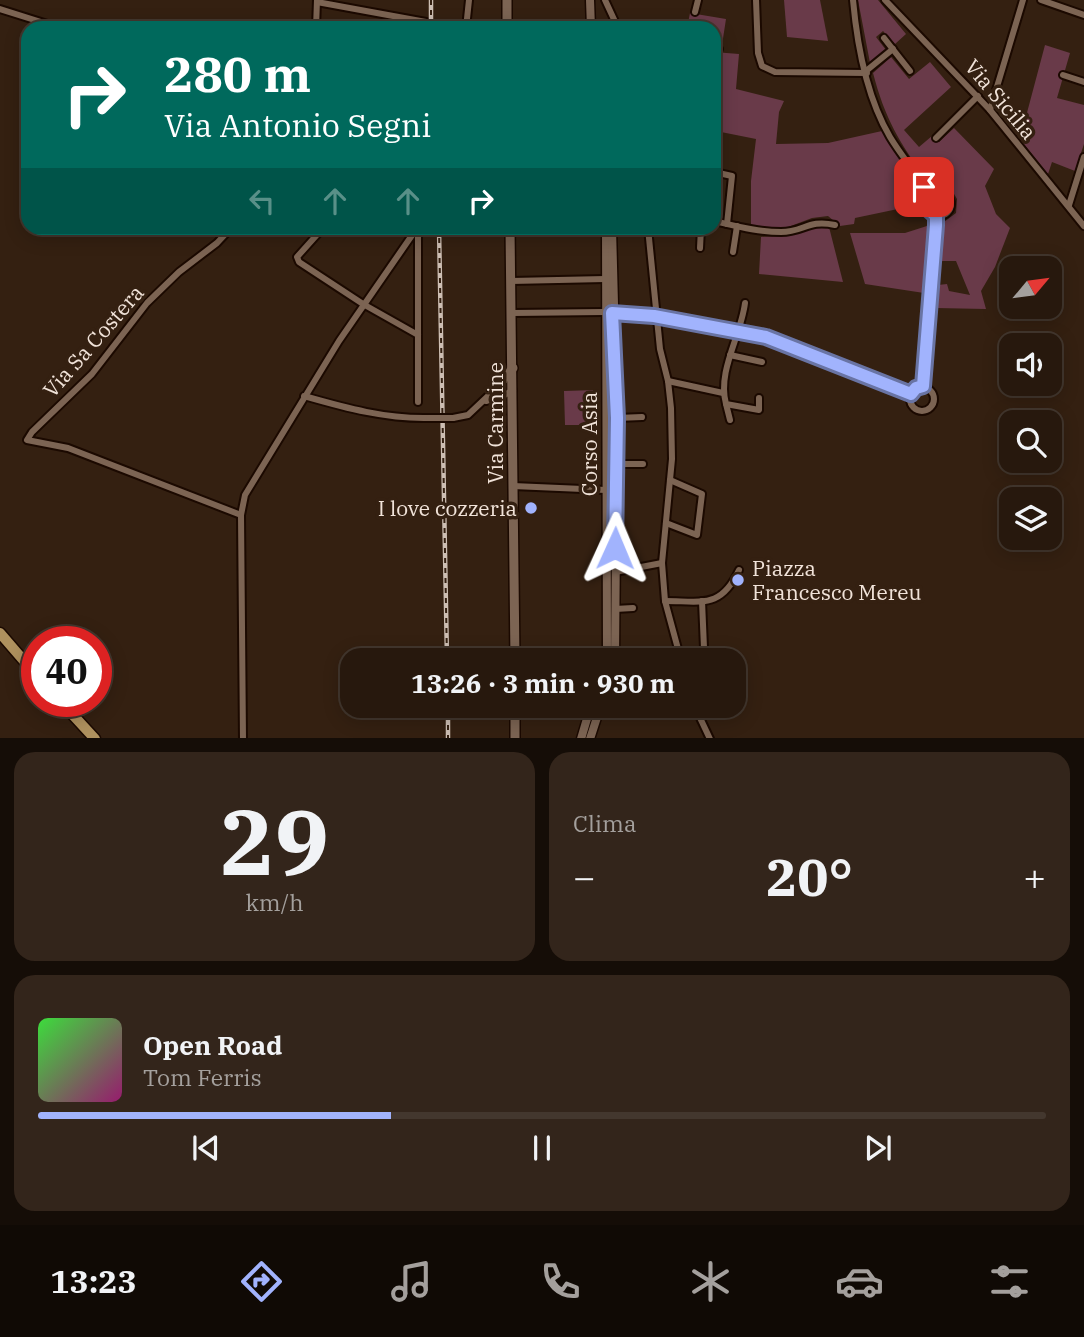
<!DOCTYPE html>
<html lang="it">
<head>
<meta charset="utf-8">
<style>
	:root { --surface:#27180d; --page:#33251b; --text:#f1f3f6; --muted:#a4a09d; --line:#43372e; --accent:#a1b3fd }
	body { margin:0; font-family:"IBM Plex Serif",serif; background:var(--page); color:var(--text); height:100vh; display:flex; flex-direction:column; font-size:26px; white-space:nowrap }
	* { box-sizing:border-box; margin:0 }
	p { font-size:23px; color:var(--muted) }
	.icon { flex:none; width:38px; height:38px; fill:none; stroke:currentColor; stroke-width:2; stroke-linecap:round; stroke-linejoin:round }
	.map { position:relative; height:738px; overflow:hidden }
	.details { display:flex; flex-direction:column; gap:14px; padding:14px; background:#150d07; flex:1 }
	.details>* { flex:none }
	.banner { position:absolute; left:21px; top:21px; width:700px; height:214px; border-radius:21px; box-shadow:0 4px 18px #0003,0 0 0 2px var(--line); background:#00695c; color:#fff; overflow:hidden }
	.needle { width:46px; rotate:61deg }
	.tools { position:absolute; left:999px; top:256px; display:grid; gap:14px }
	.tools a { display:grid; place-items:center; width:63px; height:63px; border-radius:14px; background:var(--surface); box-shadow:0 4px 18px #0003,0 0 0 2px var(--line); font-size:35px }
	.speed { position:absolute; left:21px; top:626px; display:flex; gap:14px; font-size:35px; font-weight:700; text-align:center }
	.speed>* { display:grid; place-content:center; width:91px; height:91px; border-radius:50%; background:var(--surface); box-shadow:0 4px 18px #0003,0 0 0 2px var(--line); line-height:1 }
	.speed .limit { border:10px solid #d22; background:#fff; color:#111 }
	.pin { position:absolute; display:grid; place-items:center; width:60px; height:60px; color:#fff; margin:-30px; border-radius:14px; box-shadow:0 4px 10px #0006 }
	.me { position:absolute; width:77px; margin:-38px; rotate:1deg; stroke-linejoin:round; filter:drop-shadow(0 0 5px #0008) }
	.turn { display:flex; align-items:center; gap:24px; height:147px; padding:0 28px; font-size:32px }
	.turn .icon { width:91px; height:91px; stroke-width:2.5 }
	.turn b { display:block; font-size:49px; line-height:60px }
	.lanes { display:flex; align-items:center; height:66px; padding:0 28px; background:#0003; justify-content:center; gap:35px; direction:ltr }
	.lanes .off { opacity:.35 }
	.big { font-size:52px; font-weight:700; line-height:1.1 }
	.details .tile { flex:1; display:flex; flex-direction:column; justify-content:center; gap:10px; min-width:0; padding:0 24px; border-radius:21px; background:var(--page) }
	.details .dial { align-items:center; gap:0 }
	.dial b { font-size:91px; line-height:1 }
	.song { display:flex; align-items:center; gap:21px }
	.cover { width:84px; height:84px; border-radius:10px; background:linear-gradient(135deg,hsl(120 70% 55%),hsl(320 70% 35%)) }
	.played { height:7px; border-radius:4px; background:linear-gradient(90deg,var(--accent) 35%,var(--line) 35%) }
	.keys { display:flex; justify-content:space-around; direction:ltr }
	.heat { display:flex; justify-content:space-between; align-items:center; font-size:38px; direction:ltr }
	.details .tiles { flex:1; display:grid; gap:14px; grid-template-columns:1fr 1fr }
	.tile:last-child { grid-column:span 2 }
	.trip { position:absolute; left:340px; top:648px; width:406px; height:70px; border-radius:21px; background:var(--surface); box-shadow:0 4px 18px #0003,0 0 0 2px var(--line); font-weight:700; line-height:70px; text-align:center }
	.tabs { display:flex; height:112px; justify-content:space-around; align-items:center; background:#100a05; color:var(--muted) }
	.tabs .icon { width:49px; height:49px }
	.tabs .on { color:var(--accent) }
	.tabs b { font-size:32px; color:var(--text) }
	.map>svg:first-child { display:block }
</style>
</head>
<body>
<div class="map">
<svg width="1084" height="739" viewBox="0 0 1084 739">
	<rect width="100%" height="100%" fill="#342011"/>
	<g fill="#693a49">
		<path d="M784 0H820L828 41 787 37Z"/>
		<path d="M858 0H878L906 34 895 44 883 31 876 37 886 50 870 63Z"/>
		<path d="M690 13 726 19 722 45 714 44V28H687Z"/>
		<path d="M1045 45 1070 53 1057 98 1084 105V144L1075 171 1052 162 1048 174 1020 139Z"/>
		<path d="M714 52 739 54 736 89 784 101 779 112 776 144 828 143 882 131 922 191 917 205 855 218 854 224 840 226 828 216 812 218 783 229 751 225V181L756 139 716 131 714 142Z"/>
		<path d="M891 57 909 79 930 62 951 87 904 130 919 147 932 136 939 142 954 128 994 169 985 186 996 214 1010 228 995 267 981 291 986 309 936 308 938 285 947 284 949 291 970 295 956 261H940L944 222 956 213 957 199 950 187 935 184 930 185 926 180C899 141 885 119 873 73Z"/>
		<path d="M930 225 924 293 865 284 850 233H905Z"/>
		<path d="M812 226 829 227 843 282 759 274 761 237 782 236Z"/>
		<path d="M595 390 596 425H565L564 391Z"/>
	</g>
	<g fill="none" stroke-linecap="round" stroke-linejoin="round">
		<defs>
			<g id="minor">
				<path d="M605 0 618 28"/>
				<path d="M756 0 758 53 762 66 775 72 867 73"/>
				<path d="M853 0C857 44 867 98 890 137 902 157 918 175 930 195"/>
				<path d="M885 0 990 110 1084 226"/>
				<path d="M1041 0 1084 15"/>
				<path d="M317 2 426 22"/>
				<path d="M0 9 60 28"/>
				<path d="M695 12 698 0"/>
				<path d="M438 25 450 28"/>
				<path d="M316 28 317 0"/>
				<path d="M466 28 469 0"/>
				<path d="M884 38 910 71"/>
				<path d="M714 48 719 49"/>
				<path d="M866 71 893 49"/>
				<path d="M1063 75 1084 82"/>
				<path d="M990 110 1023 0"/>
				<path d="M936 138 978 96"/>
				<path d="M714 172 732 176 727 224"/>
				<circle cx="939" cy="204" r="12"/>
				<path d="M1069 205 1084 157"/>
				<path d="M714 221C736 226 758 232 781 232 804 232 808 219 835 225"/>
				<path d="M231 228 217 243 179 272 147 303 92 374 32 432 27 440 68 448 241 515"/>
				<path d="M323 228 297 257 299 262 363 304 418 335"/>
				<path d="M418 228V402"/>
				<path d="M648 228 660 349 668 381 671 408 672 459 662 563 665 601 681 660"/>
				<path d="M700 248 701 228"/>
				<path d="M733 252 737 226"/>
				<path d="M511 281 605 279"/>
				<path d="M745 303C741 336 717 371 726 404L759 410V398"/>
				<path d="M512 313 604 312"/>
				<path d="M612 313 654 316 766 337 911 394"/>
				<path d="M730 355 762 362"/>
				<path d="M668 381 723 393"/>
				<path d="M923 386 936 216"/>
				<circle cx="922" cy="399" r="12"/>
				<path d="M304 396C346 408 386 419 429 418"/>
				<path d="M486 401 503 396 513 390"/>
				<path d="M726 404 730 420"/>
				<path d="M453 418 468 415 504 381"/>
				<path d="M617 418 642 417"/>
				<path d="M617 464H643"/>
				<path d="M513 486 606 490"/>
				<path d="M666 523 697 535 702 494 670 480"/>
				<path d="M615 572 662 563"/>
				<path d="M665 601C702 601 721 609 739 570"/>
				<path d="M702 601 704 648"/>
				<path d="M615 609 633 608"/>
				<path d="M615 658H648"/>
				<path d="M694 705 710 739"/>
				<path d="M718 705 734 709 735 701"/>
				<path d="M243 739 241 515 245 495 339 341 417 228"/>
			</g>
			<g id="tertiary">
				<path d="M590 0 591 28"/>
				<path d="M606 228 607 660"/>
				<path d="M612 228 617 418 615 660"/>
				<path d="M581 739 591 705"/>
				<path d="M590 739 601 705"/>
			</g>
			<g id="secondary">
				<path d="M507 0V28"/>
				<path d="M510 228 515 660"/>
				<path d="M501 382 513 368"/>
				<path d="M515 705V739"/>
			</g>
			<g id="primary">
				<path d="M0 633 37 676"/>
				<path d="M61 702 95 739"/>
			</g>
		</defs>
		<use href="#minor" stroke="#1b0900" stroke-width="10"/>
		<use href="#tertiary" stroke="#1b0900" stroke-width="11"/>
		<use href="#secondary" stroke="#1b0900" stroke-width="12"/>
		<use href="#primary" stroke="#1b0900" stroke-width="13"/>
		<use href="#minor" stroke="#7c6453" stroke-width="6"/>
		<use href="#tertiary" stroke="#7c6453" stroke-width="8"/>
		<use href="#secondary" stroke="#7c6453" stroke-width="9"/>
		<use href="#primary" stroke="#af915e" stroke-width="10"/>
		<defs>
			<g id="rail">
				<path d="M431 0V28"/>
				<path d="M439 228 447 660"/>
				<path d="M448 705V739"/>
			</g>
		</defs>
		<use href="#rail" stroke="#cdbeb3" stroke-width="4.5"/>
		<use href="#rail" stroke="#342011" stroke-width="2" stroke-dasharray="5" stroke-linecap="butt"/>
		<defs>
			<path id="minor-bridge" d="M429 418H453"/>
		</defs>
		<use href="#minor-bridge" stroke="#1b0900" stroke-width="10" stroke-linecap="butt"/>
		<use href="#minor-bridge" stroke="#7c6453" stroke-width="6"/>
	</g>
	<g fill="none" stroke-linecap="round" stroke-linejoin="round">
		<defs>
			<path id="route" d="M615 548 617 418 612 313 654 316 766 337 911 394 916 388 923 386 936 225V216L928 209 927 202 930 195 924 187"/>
		</defs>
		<use href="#route" stroke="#6974a4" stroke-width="18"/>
		<use href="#route" stroke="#a1b3fd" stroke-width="12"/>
	</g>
	<g fill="#a1b3fd" stroke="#342011" stroke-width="2.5">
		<circle cx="531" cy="508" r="7"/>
		<circle cx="738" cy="580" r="7"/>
	</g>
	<g text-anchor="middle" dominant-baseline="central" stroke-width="7" stroke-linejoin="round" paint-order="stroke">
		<g font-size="21" fill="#f1e3d9" stroke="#342011">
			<text transform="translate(1001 99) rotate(50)">Via Sicilia</text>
			<text transform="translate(93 341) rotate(-49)">Via Sa Costera</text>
			<text transform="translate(495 423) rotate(-90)">Via Carmine</text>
			<text transform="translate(589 444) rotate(-90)">Corso Asia</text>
		</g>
		<g font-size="21" fill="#f1e3d9" stroke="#342011" text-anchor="end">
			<text x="517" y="508">I love cozzeria</text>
			<text x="752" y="568" text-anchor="start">Piazza<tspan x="752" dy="24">Francesco Mereu</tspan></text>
		</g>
	</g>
</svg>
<div class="tools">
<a><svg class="needle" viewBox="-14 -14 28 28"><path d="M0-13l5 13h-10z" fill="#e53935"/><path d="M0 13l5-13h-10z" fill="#a4a09d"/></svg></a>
<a><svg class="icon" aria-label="sound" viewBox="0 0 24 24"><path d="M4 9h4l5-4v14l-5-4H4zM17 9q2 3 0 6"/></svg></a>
<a><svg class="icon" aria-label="search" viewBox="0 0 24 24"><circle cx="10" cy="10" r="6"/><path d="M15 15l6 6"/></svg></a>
<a><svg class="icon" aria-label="layers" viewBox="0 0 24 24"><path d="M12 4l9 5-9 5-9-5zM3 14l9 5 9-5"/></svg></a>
</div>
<div class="speed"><div class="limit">40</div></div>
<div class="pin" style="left:924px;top:187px;background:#d93025"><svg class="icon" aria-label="arrive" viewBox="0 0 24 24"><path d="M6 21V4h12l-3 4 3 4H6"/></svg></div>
<svg class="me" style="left:615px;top:548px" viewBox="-20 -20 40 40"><path d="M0-17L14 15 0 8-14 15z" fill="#a1b3fd" stroke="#fff" stroke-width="4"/></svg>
<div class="trip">13:26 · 3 min · 930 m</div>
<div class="banner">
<div class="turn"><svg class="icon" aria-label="right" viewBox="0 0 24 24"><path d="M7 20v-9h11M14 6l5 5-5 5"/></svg><div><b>280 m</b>Via Antonio Segni</div></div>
<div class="lanes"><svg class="icon off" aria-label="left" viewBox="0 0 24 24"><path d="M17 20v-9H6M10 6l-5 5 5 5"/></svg><svg class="icon off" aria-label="ahead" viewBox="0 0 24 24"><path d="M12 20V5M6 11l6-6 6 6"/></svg><svg class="icon off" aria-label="ahead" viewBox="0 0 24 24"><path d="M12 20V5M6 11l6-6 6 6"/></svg><svg class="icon" aria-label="right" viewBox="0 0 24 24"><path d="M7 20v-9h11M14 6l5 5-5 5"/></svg></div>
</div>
</div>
<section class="details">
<div class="tiles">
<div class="tile dial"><b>29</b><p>km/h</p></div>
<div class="tile"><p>Clima</p>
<div class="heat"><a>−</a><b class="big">20°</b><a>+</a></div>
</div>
<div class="tile">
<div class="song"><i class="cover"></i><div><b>Open Road</b><p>Tom Ferris</p></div></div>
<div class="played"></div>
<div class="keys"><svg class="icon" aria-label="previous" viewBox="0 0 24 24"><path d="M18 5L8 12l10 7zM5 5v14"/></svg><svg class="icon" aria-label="pause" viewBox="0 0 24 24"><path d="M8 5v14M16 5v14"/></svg><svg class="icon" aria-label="next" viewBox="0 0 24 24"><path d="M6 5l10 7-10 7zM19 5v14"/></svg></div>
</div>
</div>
</section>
<nav class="tabs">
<b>13:23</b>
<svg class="icon on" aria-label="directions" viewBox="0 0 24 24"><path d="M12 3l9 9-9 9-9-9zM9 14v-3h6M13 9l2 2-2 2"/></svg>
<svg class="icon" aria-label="music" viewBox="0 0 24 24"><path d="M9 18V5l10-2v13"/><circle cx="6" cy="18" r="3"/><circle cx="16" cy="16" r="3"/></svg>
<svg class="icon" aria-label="phone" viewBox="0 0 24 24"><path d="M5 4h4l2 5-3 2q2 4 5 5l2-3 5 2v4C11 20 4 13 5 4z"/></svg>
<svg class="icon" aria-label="climate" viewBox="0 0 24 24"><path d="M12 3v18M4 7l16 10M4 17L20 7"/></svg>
<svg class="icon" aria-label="car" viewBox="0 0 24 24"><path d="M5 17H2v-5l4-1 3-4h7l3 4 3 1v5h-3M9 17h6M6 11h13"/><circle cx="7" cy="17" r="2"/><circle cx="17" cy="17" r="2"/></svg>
<svg class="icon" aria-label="filters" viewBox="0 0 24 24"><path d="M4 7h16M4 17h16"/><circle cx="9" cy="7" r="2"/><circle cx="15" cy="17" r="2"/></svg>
</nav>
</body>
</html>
